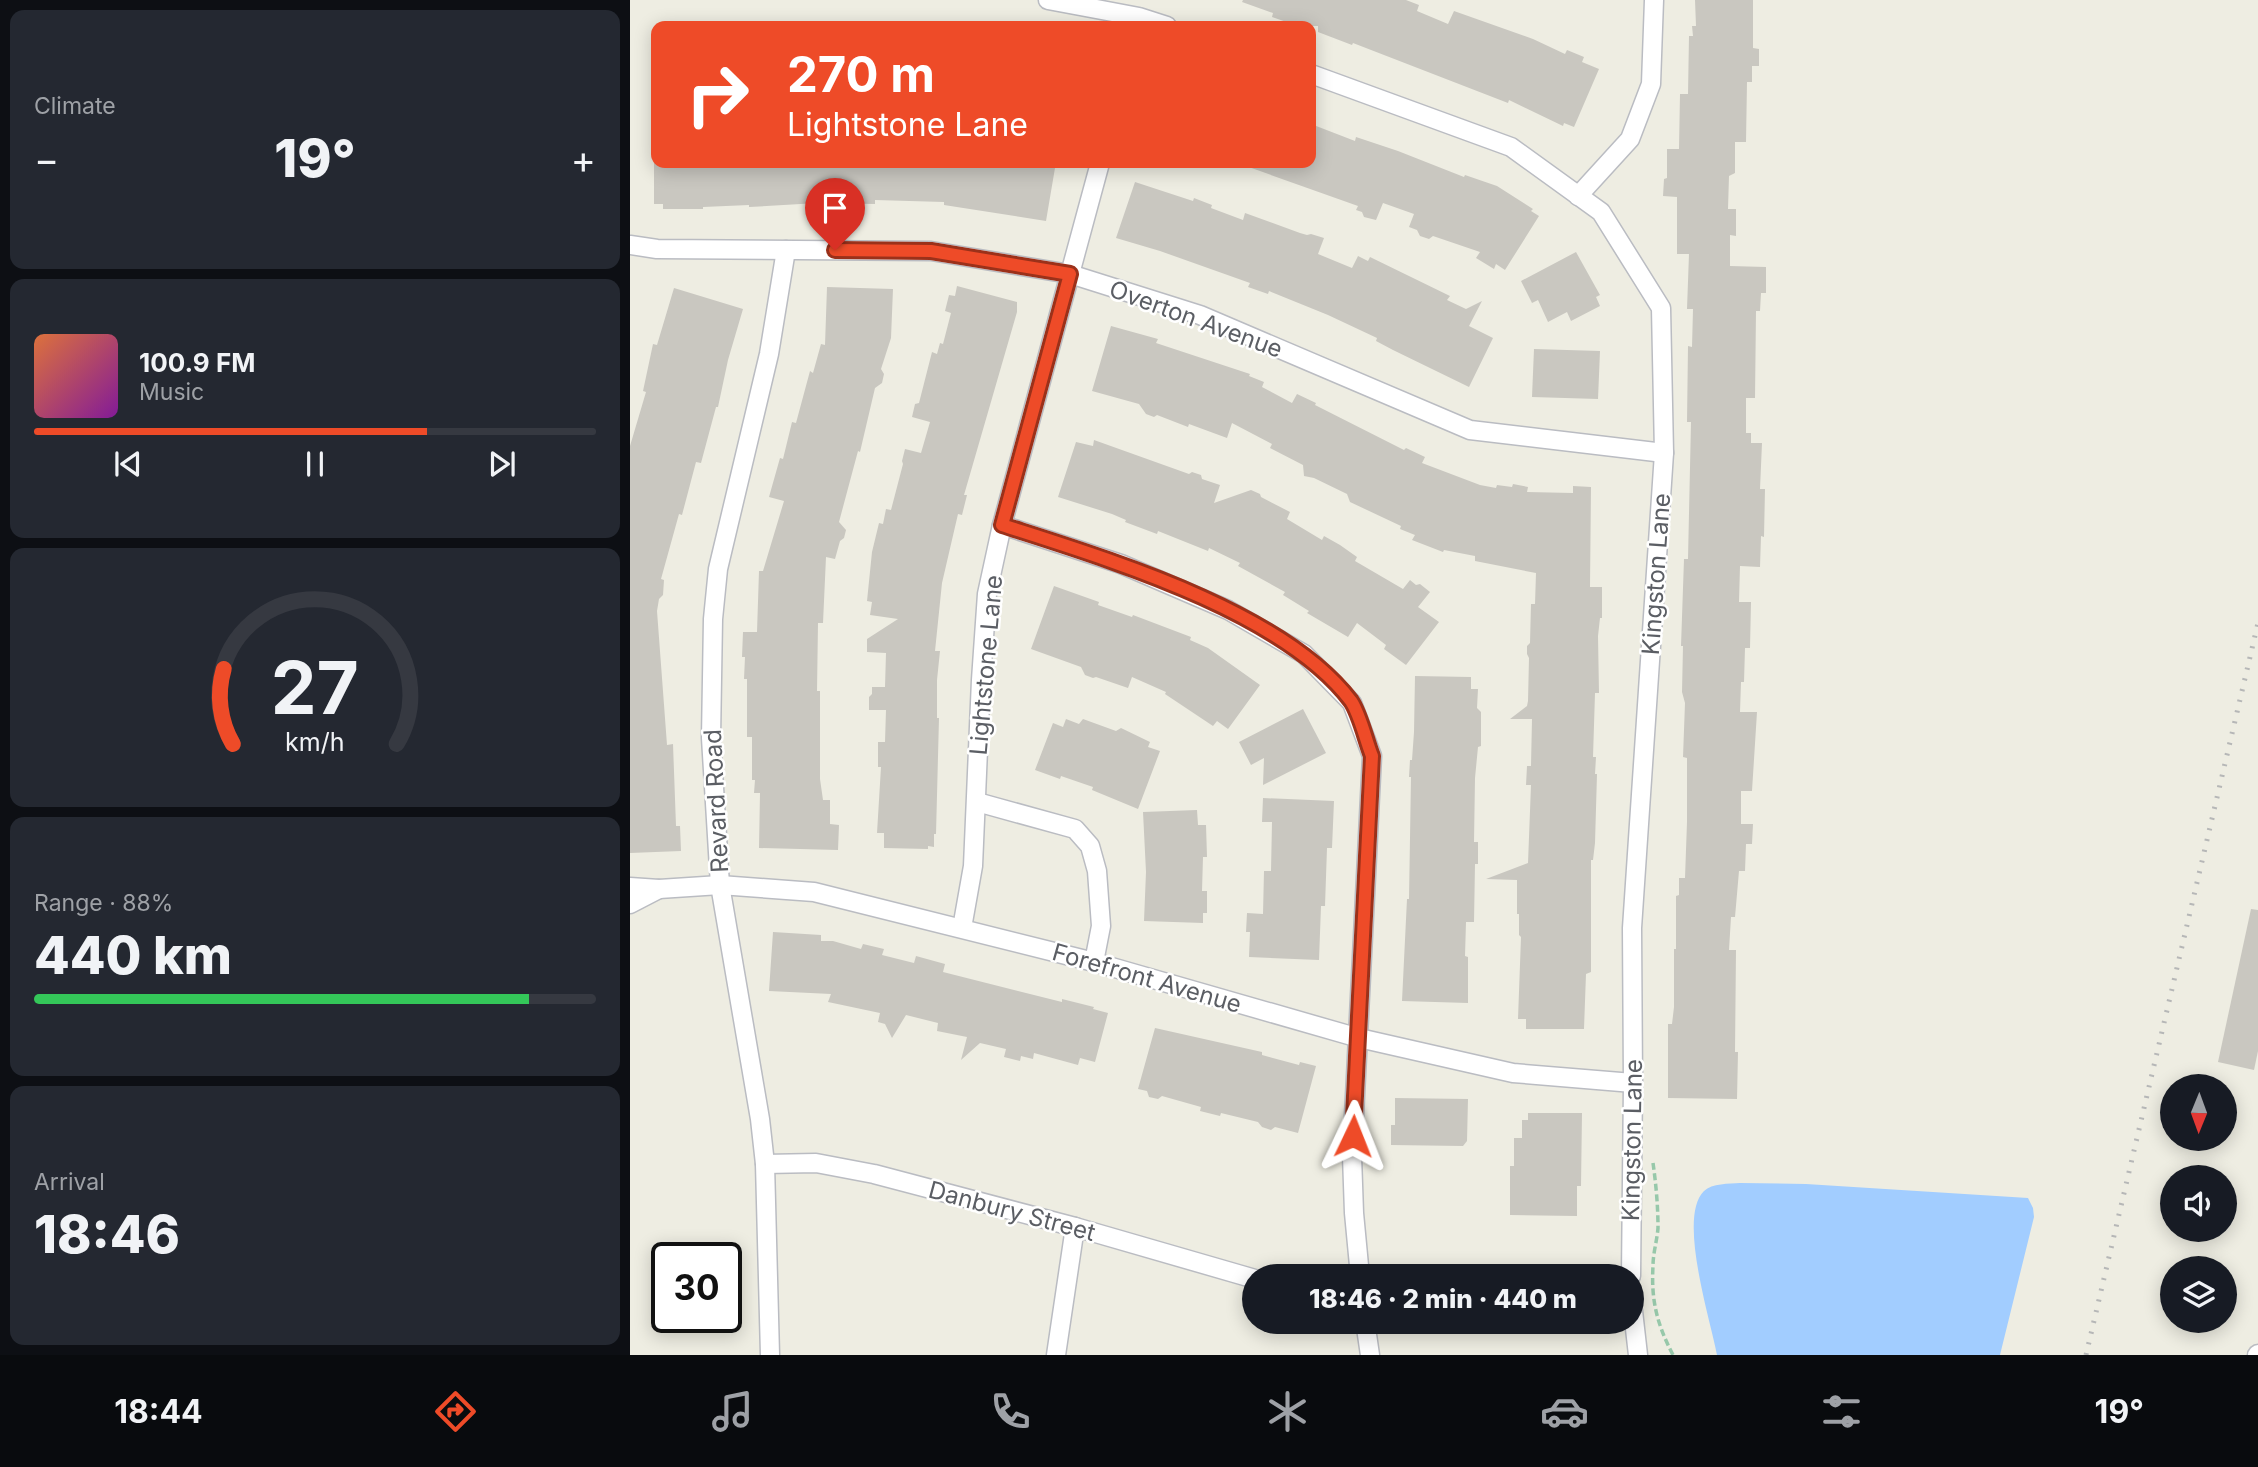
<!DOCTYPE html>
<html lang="en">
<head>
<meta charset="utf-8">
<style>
	:root { --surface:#171b24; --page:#242831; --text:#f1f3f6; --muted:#9ea1a6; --line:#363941; --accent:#ee4b28 }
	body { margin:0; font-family:Inter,sans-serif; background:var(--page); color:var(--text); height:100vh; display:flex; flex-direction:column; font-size:26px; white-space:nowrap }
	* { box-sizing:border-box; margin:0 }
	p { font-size:23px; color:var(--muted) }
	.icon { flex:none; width:38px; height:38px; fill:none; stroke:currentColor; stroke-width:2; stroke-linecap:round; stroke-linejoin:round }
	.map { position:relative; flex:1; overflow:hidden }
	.sheet { display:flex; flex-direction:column; gap:10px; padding:10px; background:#0d0f14; width:630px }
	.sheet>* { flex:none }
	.banner { position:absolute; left:21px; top:21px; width:665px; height:147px; border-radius:14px; box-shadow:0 4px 18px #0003; background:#ee4b28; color:#fff; overflow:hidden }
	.needle { width:46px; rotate:181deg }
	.tools { position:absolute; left:1530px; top:1074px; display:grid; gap:14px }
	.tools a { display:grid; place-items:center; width:77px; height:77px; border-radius:50%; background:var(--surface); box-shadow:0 4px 18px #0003; font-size:35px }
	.speed { position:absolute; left:21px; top:1242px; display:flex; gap:14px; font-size:35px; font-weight:700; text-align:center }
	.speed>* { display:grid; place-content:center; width:91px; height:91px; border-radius:50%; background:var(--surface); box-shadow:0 4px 18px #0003; line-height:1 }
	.speed .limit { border:4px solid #111; border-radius:10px; background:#fff; color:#111 }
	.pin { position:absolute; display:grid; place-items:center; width:60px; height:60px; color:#fff; margin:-72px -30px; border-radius:50% 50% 50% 0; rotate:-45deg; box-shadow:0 0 7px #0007 }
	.pin .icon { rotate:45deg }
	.me { position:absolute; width:77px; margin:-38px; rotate:2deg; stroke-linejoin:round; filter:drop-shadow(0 0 5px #0008) }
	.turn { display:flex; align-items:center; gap:24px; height:147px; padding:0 21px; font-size:32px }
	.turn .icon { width:91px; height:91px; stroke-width:2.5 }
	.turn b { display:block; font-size:49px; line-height:60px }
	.big { font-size:52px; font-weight:800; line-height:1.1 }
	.sheet .tile { flex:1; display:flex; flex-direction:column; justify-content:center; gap:10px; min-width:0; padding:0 24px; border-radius:14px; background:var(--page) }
	.sheet .dial { align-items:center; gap:0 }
	.dial svg { height:182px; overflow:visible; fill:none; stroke:var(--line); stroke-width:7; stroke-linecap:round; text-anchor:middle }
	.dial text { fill:var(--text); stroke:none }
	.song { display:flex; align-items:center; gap:21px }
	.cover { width:84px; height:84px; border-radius:10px; background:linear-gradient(135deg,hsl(20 70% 55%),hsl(290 70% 35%)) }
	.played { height:7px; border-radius:4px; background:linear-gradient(90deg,var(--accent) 70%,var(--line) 70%) }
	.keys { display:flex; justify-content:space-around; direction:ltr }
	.heat { display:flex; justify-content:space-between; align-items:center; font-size:38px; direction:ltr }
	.charge { height:10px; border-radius:5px; background:linear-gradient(90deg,#34c759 88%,var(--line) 0) }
	.trip { position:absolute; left:612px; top:1264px; width:402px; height:70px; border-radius:35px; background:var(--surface); box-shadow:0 4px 18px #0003; font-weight:800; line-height:70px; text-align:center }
	.menu { display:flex; height:112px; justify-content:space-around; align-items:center; background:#090b0e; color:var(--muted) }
	.menu .icon { width:49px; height:49px }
	.menu .selected { color:var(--accent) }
	.menu b { font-size:32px; color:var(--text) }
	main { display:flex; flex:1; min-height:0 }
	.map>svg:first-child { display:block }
</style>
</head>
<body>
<main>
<section class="sheet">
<div class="tile"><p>Climate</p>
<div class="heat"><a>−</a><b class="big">19°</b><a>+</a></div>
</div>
<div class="tile">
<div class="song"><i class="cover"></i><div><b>100.9 FM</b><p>Music</p></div></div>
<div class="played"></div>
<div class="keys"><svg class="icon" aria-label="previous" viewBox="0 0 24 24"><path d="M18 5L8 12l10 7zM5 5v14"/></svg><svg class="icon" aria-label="pause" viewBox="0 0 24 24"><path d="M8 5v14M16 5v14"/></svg><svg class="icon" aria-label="next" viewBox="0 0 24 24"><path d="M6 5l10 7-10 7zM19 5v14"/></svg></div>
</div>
<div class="tile dial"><svg viewBox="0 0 100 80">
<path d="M14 69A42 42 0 1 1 86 69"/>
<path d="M14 69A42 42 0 0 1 10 36" stroke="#ee4b28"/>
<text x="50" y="56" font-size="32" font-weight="700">27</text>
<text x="50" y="72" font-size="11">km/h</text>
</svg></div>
<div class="tile"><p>Range · 88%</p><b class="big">440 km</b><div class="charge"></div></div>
<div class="tile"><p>Arrival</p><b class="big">18:46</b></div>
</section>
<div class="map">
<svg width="1628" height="1355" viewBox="0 0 1628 1355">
	<rect width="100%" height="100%" fill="#eeede2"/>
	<path fill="#a2cdff" d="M1110 1183 1176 1184 1398 1198 1403 1208 1404 1217 1370 1355H1087C1081 1321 1047 1217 1074 1191 1082 1183 1099 1184 1110 1183Z"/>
	<g fill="#c9c7c0">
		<path d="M613 0H776L789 5 787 11 818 24 824 11 903 39 935 54 937 50 954 57 952 62 969 69 944 127 934 123 933 126 879 100 878 103 723 43 722 45 688 32V26H668L642 17 643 13 612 2Z"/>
		<path d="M1065 0H1123V48L1129 49V66H1122V82H1117L1116 142H1105V173L1099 176 1098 209H1106V236L1100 235V266L1136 267V293H1131L1130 311H1126L1125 398H1116V433H1121V443H1132L1130 489H1135L1134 537 1131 536 1130 567 1110 566 1109 602H1121L1120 648H1115L1114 682H1111L1110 712H1127L1122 791H1111V824H1123L1122 844H1116L1115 871H1109L1105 917H1101L1099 950H1106L1105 1052H1108L1107 1099 1038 1098V1024H1042L1044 1007V949H1046V896L1049 895V878H1055L1057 822V758L1053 757 1055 703 1052 692 1053 646H1051L1054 559H1058L1061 422H1057L1058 346 1062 347 1063 309H1057L1059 254H1047V197L1033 196 1034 179 1037 178V149H1049L1050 94H1058L1059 36H1063L1062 26H1066Z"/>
		<path d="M681 124 725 141 726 137 768 151 834 177 835 175 867 186 903 209 901 211 909 216 875 270 866 264 864 269 846 258 850 252 803 236 799 239 790 236 787 230 779 227 784 214 753 203 746 220 734 217 732 212 726 210 728 206 613 165 614 163H681Z"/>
		<path d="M24 163H401L425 168 416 221 314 205V202L245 200V204L188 203 119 207V205L73 207V209H33V204H24Z"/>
		<path d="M505 182 563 201 564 198 582 205 581 208 613 220 615 213 670 233 677 235 681 234 694 238 688 254 722 268 728 256 738 261 740 257 820 296 817 300 836 309 852 301 839 326 863 338 839 387 763 350 746 341 747 338 698 315 639 291 638 294 618 287 620 283 530 251 486 238Z"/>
		<path d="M946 252 970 295 966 297 970 306 941 321 937 312 918 322 908 300 902 303 891 281Z"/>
		<path d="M327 286 387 302V312L334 495H337L332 515 328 514 312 583 305 651H310L307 680V718H309L306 834H304V847L298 846V849L254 848V833H247L251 767H248V742H255L256 710H239V697L242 694V687H255L256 653 237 652V639L268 619 240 615 242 602 237 601 242 552 249 523 253 524 256 509 261 510 273 464 272 461 275 449 291 453 300 422 282 417 285 404 289 403 302 352 307 354 310 343 313 344 321 313 315 311 319 295 325 296Z"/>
		<path d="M197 287 263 289 261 338 251 369 254 374 252 383 245 388 230 452 228 451 209 522 216 530 214 538 210 541 205 559 196 557 193 623H188L187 691H190V779L193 800H200V824L209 825 208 850 129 848 130 793H124L125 780H122V737H117V679H114L115 657H112L113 632H127L129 571H133L154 501 139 497 150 458 153 459 162 422 166 423 180 371 183 373 191 344 195 345Z"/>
		<path d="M44 288 113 309 98 360 88 407H86L71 463 66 462 52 515 49 514 31 579 34 580 33 595 29 599 27 611 37 745 43 744 46 826H50L51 851 0 853V446L16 392 13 391 23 344 27 345Z"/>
		<path d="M481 326 528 339 526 343 620 374 619 376 634 382 632 387 662 403 667 394 686 403 685 405 774 450 776 448 795 457 792 463 850 485 866 488 867 485 882 487 883 484 898 487 897 492 943 493V486L961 487 960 587H972V618H970L968 636 969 693H965L963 757H966L965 774H967L965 843 963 860H961V972L956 974 954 1029H896V1019H888L891 937 889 935V914H887V880L856 879 898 863 901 785H896L897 766H901L902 719H880L897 706 898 701 899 658 897 654V646L900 643 901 604H905L906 573 845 561V556L814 550 813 552 782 540 785 535 770 529 771 526 720 502 717 494 684 478 674 476 673 465 640 448 642 444 602 423 597 438 559 424 558 427 527 415 524 417 516 414 509 404 462 391Z"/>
		<path d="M904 349 970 351 968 399 902 397Z"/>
		<path d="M464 440 559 474 562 472 571 475 572 479 590 485 584 503 621 490 630 494 631 497 660 512 657 519 692 540 694 536 710 545 727 557 725 561 773 589 780 580 786 585 790 584 800 592 788 607 809 622 776 665 754 649 756 645 727 623 718 637 677 613 679 611 653 595 655 592 608 566 610 563 579 548 578 551 528 531 527 534 495 522 496 520 482 514 428 497 446 442 463 446Z"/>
		<path d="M424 586 469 602 468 605 502 617 503 615 561 637 560 640 578 648 630 685 598 729 587 721 583 726 535 694 536 692 502 677 498 688 466 677 463 678 455 675 451 667 401 649Z"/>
		<path d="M785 676 841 677V689H848L847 708 851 712V746L848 747 845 778 844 842H848V864H845L844 922H836L835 956 838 957V1003L772 1001 777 899H779L781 777H779L780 760H782L784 732Z"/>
		<path d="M673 709 696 753 633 785 634 758 621 765 609 742Z"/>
		<path d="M436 719 449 724 453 719 486 731 491 728 520 742 518 747 530 751 508 809 462 790 463 787 431 776 430 779 405 770 423 723 433 727Z"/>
		<path d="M633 798 704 801 702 848H697L695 906H691L689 960 619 957 620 932H616L617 913 633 914 634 871H641L642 822H632Z"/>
		<path d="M567 810 568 825H576L577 857H573L572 891H577V913H573V923L514 921 516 872 513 812Z"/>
		<path d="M1621 909 1628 910V1051L1624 1070 1588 1062Z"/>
		<path d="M143 932 191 935V941H203L231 949 233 944 254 949 252 955 284 963 286 956 315 964 313 972 432 1002V999L464 1007 463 1009 478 1013 465 1062 450 1058 448 1065 404 1053 403 1059 391 1056 390 1061 374 1057 376 1049 350 1043 331 1060 337 1037 307 1031 308 1023 276 1015 262 1038 255 1024 248 1022 250 1013 198 1002 201 994 139 991Z"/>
		<path d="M525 1028 632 1052V1055L669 1065 670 1062 686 1066 668 1133 645 1127 641 1130 632 1127 628 1122 591 1113 590 1116 570 1111 571 1107 532 1096 528 1099 519 1097 517 1091 508 1089Z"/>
		<path d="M765 1098 838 1099 837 1141 833 1146 761 1145V1125H765Z"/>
		<path d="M898 1113H952L951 1186H947V1216L880 1215V1166H884V1138H892V1120H898Z"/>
	</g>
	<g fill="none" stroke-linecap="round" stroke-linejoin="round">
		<defs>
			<g id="street">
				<path d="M418 0 509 17 537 26"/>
				<path d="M681 74 881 147 971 212 1031 308 1034 453 1002 928 1003 1083 1001 1276"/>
				<path d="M948 196 1000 139 1021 84 1024 0"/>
				<path d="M0 245 27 249 301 251 440 274 570 315 840 430 1034 453"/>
				<path d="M372 525 491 564 598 610 674 654 722 703 742 756 722 1156 724 1213 730 1276"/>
				<path d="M347 802 445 829 460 846 467 871 471 926 464 962"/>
				<path d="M0 887 29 889 90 885 184 892 464 962 729 1038 883 1073 1003 1083"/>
				<path d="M0 904 29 889"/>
				<path d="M332 928 343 866 351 680 357 594 372 525 470 163"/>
				<path d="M135 1164 186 1163 244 1174 445 1227 625 1279"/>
				<path d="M1003 1311 1008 1355"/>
				<path d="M735 1321 740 1355"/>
				<path d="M140 1355 135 1164 130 1119 90 885 81 738 83 619 88 569 139 354 156 250"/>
				<path d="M426 1355 445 1227"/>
				<path d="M1627 1355 1628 1354"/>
			</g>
		</defs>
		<use href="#street" stroke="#babcc2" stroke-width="21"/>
		<path stroke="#97c8aa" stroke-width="3.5" stroke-dasharray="7 3.5" stroke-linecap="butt" d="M1023 1163C1026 1184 1028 1206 1028 1228 1027 1241 1023 1253 1023 1266 1021 1301 1027 1324 1043 1355"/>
		<use href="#street" stroke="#fff" stroke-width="18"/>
		<path stroke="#b6b7b7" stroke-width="5" stroke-dasharray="2 9" stroke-linecap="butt" d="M1456 1355 1628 623"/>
	</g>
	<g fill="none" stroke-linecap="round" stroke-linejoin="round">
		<defs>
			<path id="route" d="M205 250 301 251 440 274 372 525C477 559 653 611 721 701 730 714 736 741 742 756L723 1136"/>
		</defs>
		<use href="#route" stroke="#9b311a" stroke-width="18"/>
		<use href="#route" stroke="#ee4b28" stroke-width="12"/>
	</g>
	<g text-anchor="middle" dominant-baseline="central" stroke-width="5" stroke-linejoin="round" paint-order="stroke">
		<g font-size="24" fill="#5b5e64" stroke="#fff">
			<text transform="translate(566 319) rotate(20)">Overton Avenue</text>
			<text transform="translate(1026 574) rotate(-86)">Kingston Lane</text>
			<text transform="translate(356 665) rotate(-85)">Lightstone Lane</text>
			<text transform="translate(86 801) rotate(-93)">Revard Road</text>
			<text transform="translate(517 978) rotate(16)">Forefront Avenue</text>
			<text transform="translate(1002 1140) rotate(-89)">Kingston Lane</text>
			<text transform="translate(382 1211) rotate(15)">Danbury Street</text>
		</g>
	</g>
</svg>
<div class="tools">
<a><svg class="needle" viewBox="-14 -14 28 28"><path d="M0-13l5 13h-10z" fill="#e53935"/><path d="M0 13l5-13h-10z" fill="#9ea1a6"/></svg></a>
<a><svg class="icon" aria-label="sound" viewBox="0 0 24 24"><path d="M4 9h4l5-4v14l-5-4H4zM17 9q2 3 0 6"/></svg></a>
<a><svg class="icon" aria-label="layers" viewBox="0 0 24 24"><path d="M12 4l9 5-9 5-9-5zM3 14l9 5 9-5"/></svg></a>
</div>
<div class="speed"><div class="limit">30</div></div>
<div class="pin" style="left:205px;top:250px;background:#d93025"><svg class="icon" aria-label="arrive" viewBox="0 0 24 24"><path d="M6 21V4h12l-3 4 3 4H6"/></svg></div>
<svg class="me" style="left:723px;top:1136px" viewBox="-20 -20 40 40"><path d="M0-17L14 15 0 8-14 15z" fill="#ee4b28" stroke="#fff" stroke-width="4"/></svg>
<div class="trip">18:46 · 2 min · 440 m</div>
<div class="banner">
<div class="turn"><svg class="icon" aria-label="right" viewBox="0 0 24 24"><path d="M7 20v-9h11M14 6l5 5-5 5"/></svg><div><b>270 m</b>Lightstone Lane</div></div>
</div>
</div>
</main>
<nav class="menu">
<b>18:44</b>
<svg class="icon selected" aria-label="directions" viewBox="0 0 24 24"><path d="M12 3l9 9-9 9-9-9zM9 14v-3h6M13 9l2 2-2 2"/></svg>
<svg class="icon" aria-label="music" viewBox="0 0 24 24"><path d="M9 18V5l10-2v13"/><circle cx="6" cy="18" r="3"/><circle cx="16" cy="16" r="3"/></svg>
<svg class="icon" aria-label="phone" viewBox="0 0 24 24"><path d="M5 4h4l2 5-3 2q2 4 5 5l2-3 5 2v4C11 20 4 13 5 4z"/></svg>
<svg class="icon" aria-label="climate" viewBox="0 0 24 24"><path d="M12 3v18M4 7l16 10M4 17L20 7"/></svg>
<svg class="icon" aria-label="car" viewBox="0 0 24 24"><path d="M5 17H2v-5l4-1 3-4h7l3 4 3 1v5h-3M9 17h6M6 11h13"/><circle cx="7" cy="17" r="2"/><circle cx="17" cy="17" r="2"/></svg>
<svg class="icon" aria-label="filters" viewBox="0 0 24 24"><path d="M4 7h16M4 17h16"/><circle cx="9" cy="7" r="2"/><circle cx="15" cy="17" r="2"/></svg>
<b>19°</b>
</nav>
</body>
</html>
